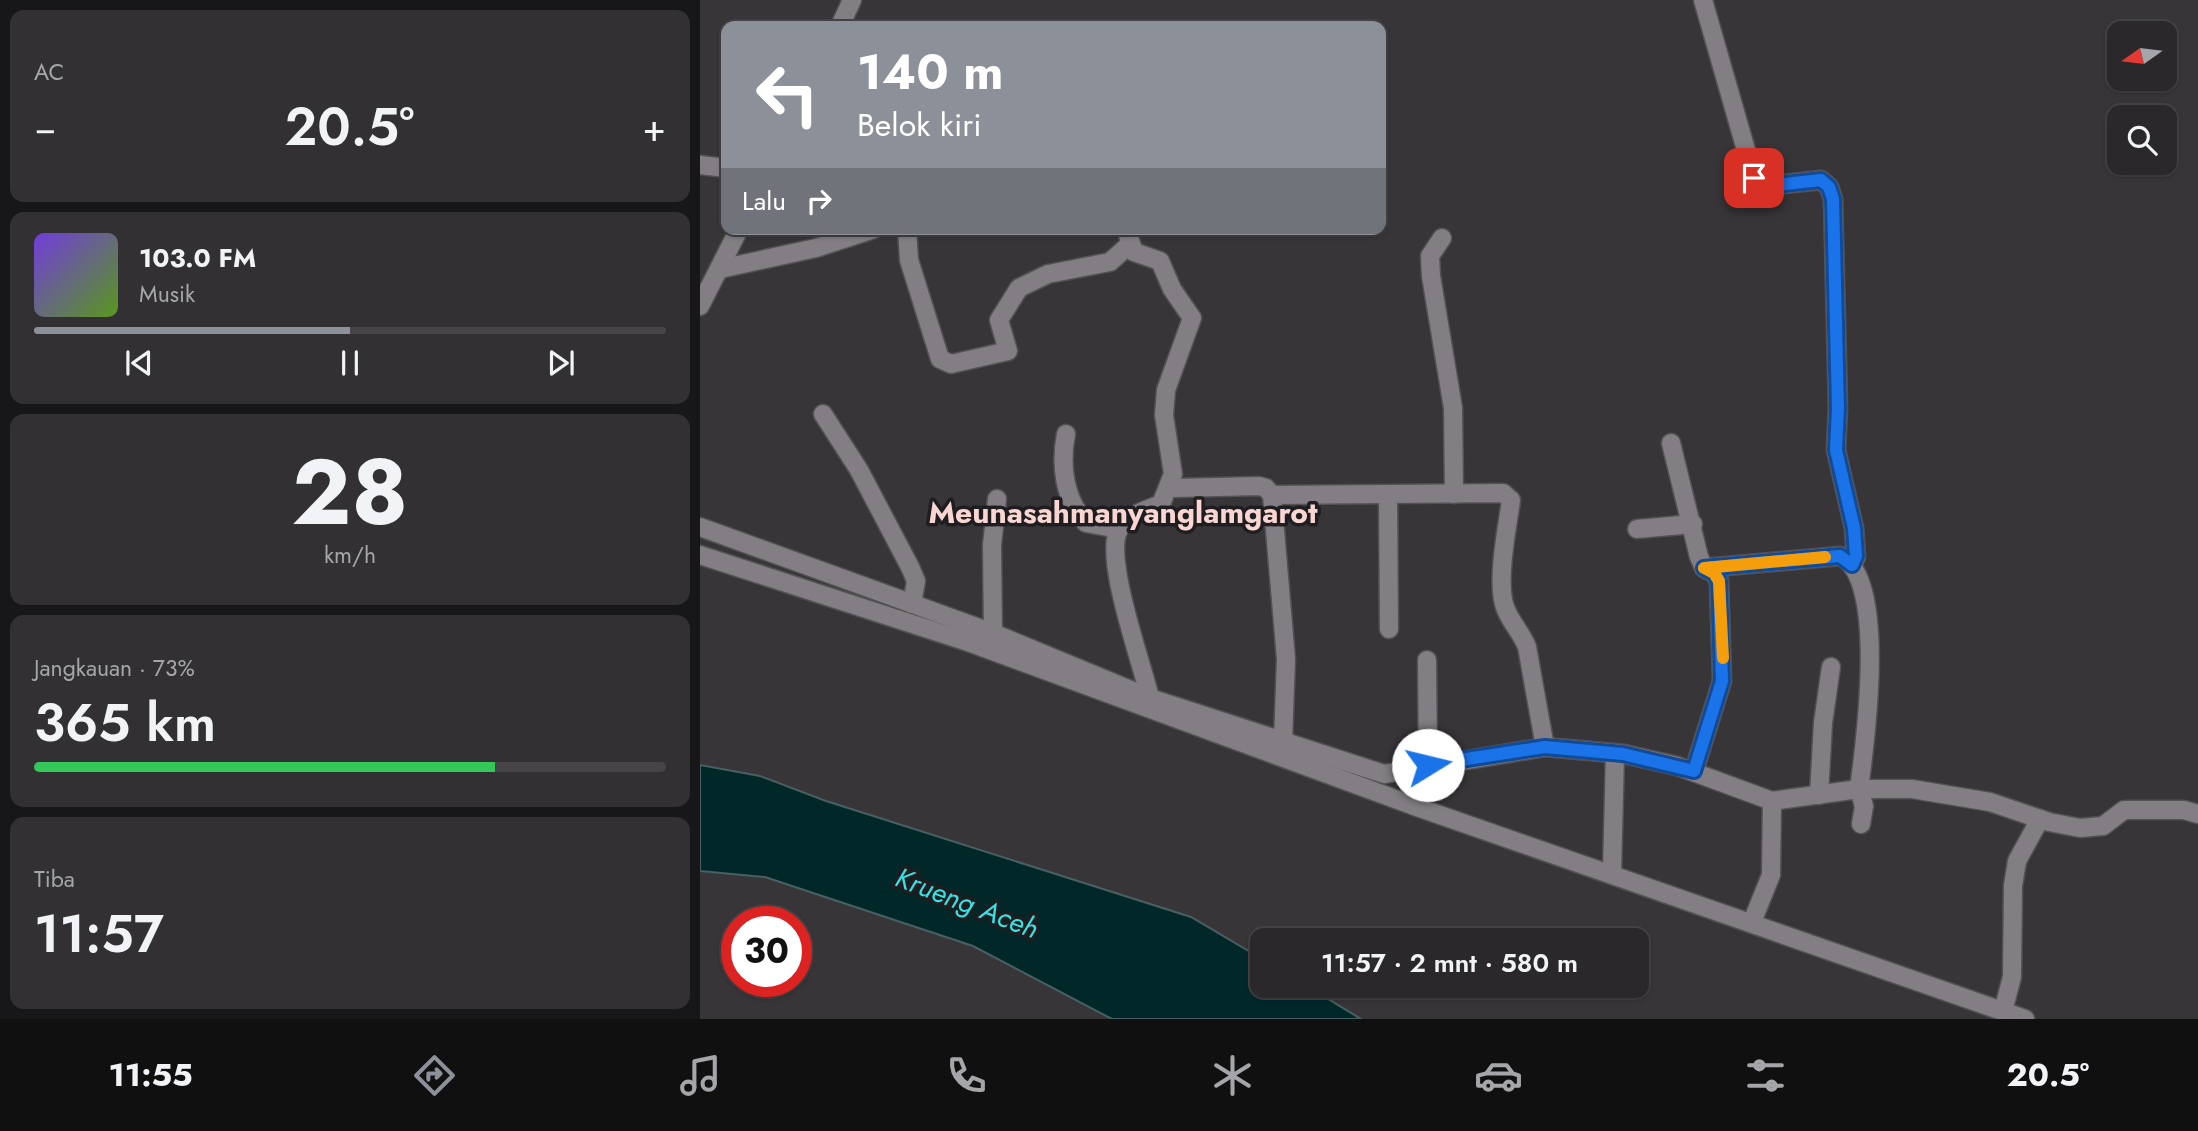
<!DOCTYPE html>
<html lang="id">
<head>
<meta charset="utf-8">
<style>
	:root { --surface:#2a282b; --page:#323033; --text:#f1f3f6; --muted:#a5a6a9; --line:#464447; --accent:#8c9099 }
	body { margin:0; font-family:Jost,sans-serif; background:var(--page); color:var(--text); height:100vh; display:flex; flex-direction:column; font-size:26px; white-space:nowrap }
	* { box-sizing:border-box; margin:0 }
	p { font-size:23px; color:var(--muted) }
	.icon { flex:none; width:38px; height:38px; fill:none; stroke:currentColor; stroke-width:2; stroke-linecap:round; stroke-linejoin:round }
	.map { position:relative; flex:1; overflow:hidden }
	.panel { display:flex; flex-direction:column; gap:10px; padding:10px; background:#171618; width:700px }
	.panel>* { flex:none }
	.guide { position:absolute; left:21px; top:21px; width:665px; height:214px; border-radius:14px; box-shadow:0 2px 5px #0004,0 0 0 2px var(--line); background:#8c9099; color:#fff; overflow:hidden }
	.needle { width:46px; rotate:256deg }
	.tools { position:absolute; left:1407px; top:21px; display:grid; gap:14px }
	.tools a { display:grid; place-items:center; width:70px; height:70px; border-radius:14px; background:var(--surface); box-shadow:0 2px 5px #0004,0 0 0 2px var(--line); font-size:35px }
	.speed { position:absolute; left:21px; top:906px; display:flex; gap:14px; font-size:35px; font-weight:700; text-align:center }
	.speed>* { display:grid; place-content:center; width:91px; height:91px; border-radius:50%; background:var(--surface); box-shadow:0 2px 5px #0004,0 0 0 2px var(--line); line-height:1 }
	.speed .limit { border:10px solid #d22; background:#fff; color:#111 }
	.pin { position:absolute; display:grid; place-items:center; width:60px; height:60px; color:#fff; margin:-30px; border-radius:14px; box-shadow:0 4px 10px #0006 }
	.me { position:absolute; width:77px; margin:-38px; rotate:81deg; stroke-linejoin:round; filter:drop-shadow(0 0 5px #0008) }
	.turn { display:flex; align-items:center; gap:24px; height:147px; padding:0 21px; font-size:32px }
	.turn .icon { width:91px; height:91px; stroke-width:2.5 }
	.turn b { display:block; font-size:49px; line-height:60px }
	.then { display:flex; align-items:center; height:66px; padding:0 21px; background:#0003; gap:14px; font-size:26px }
	.big { font-size:52px; font-weight:600; line-height:1.1 }
	.panel .tile { flex:1; display:flex; flex-direction:column; justify-content:center; gap:10px; min-width:0; padding:0 24px; border-radius:14px; background:var(--page) }
	.panel .dial { align-items:center; gap:0 }
	.dial b { font-size:91px; line-height:1 }
	.song { display:flex; align-items:center; gap:21px }
	.cover { width:84px; height:84px; border-radius:10px; background:linear-gradient(135deg,hsl(260 70% 55%),hsl(90 70% 35%)) }
	.played { height:7px; border-radius:4px; background:linear-gradient(90deg,var(--accent) 50%,var(--line) 50%) }
	.keys { display:flex; justify-content:space-around; direction:ltr }
	.heat { display:flex; justify-content:space-between; align-items:center; font-size:38px; direction:ltr }
	.charge { height:10px; border-radius:5px; background:linear-gradient(90deg,#34c759 73%,var(--line) 0) }
	.trip { position:absolute; left:550px; top:928px; width:399px; height:70px; border-radius:14px; background:var(--surface); box-shadow:0 2px 5px #0004,0 0 0 2px var(--line); font-weight:600; line-height:70px; text-align:center }
	.tab-bar { display:flex; height:112px; justify-content:space-around; align-items:center; background:#111011; color:var(--muted) }
	.tab-bar .icon { width:49px; height:49px }
	.tab-bar .active { color:var(--accent) }
	.tab-bar b { font-size:32px; color:var(--text) }
	main { display:flex; flex:1; min-height:0 }
	.map>svg:first-child { display:block }
</style>
</head>
<body>
<main>
<section class="panel">
<div class="tile"><p>AC</p>
<div class="heat"><a>−</a><b class="big">20.5°</b><a>+</a></div>
</div>
<div class="tile">
<div class="song"><i class="cover"></i><div><b>103.0 FM</b><p>Musik</p></div></div>
<div class="played"></div>
<div class="keys"><svg class="icon" aria-label="previous" viewBox="0 0 24 24"><path d="M18 5L8 12l10 7zM5 5v14"/></svg><svg class="icon" aria-label="pause" viewBox="0 0 24 24"><path d="M8 5v14M16 5v14"/></svg><svg class="icon" aria-label="next" viewBox="0 0 24 24"><path d="M6 5l10 7-10 7zM19 5v14"/></svg></div>
</div>
<div class="tile dial"><b>28</b><p>km/h</p></div>
<div class="tile"><p>Jangkauan · 73%</p><b class="big">365 km</b><div class="charge"></div></div>
<div class="tile"><p>Tiba</p><b class="big">11:57</b></div>
</section>
<div class="map">
<svg width="1498" height="1019" viewBox="0 0 1498 1019">
	<rect width="100%" height="100%" fill="#383539"/>
	<path fill="#022729" stroke="#476062" stroke-width="2" d="M0 765 60 776 126 801 491 917 562 959V985H605L661 1019H412L273 946 65 877 0 871Z"/>
	<g fill="none" stroke-linecap="round" stroke-linejoin="round">
		<defs>
			<g id="minor">
				<path d="M1003 0 1054 178 1067 186 1121 180 1129 187 1133 199 1138 408 1136 450 1154 528 1156 557 1152 565"/>
				<path d="M140 26 152 0"/>
				<path d="M0 165 26 168"/>
				<path d="M207 229 209 260 240 359 251 364 308 351 299 320 319 288 348 274 410 262 429 245"/>
				<path d="M426 229 434 252 460 261 472 289 492 318 466 390 464 415 473 474 461 504C447 510 427 515 419 529 403 557 442 663 450 698"/>
				<path d="M742 238 730 256 731 276 753 408 754 494"/>
				<path d="M20 269 116 248 174 229"/>
				<path d="M0 306 39 229"/>
				<path d="M123 414 159 470 210 567 216 581 212 604"/>
				<path d="M366 434C360 465 364 499 386 523L419 529"/>
				<path d="M971 443 999 557 1004 568 1014 573 1019 581 1022 681 994 771"/>
				<path d="M475 488 559 486 566 488 572 495"/>
				<path d="M688 495 689 629"/>
				<path d="M0 527 293 633 450 698 684 774 845 747 924 754 977 766 1072 801 1159 789H1212L1290 802 1349 822 1380 828 1403 826 1424 810H1484L1498 814"/>
				<path d="M937 529 993 524"/>
				<path d="M0 555 268 642 717 807 1325 1019"/>
				<path d="M1004 568 1140 556C1188 577 1165 744 1159 789L1164 806 1161 824"/>
				<path d="M293 633 292 545 297 499"/>
				<path d="M727 660 728 765"/>
				<path d="M583 741 586 659 572 495 803 493 811 500C807 529 797 577 804 604 808 620 821 631 827 647L845 747"/>
				<path d="M1119 795 1123 723 1131 667"/>
				<path d="M912 873 915 753"/>
				<path d="M1052 922 1071 875 1072 801"/>
				<path d="M1303 1011 1312 977 1313 886 1317 861 1340 819"/>
			</g>
		</defs>
		<use href="#minor" stroke="#535154" stroke-width="21"/>
		<use href="#minor" stroke="#827e83" stroke-width="18"/>
	</g>
	<g fill="none" stroke-linecap="round" stroke-linejoin="round">
		<defs>
			<path id="route" d="M728 765 845 747 923 754 994 771 1022 681 1019 581 1014 573 1004 568 1140 556 1152 565 1156 556 1154 528 1136 450 1138 408 1133 199 1129 187 1121 180 1067 186 1054 178"/>
		</defs>
		<use href="#route" stroke="#114b97" stroke-width="18"/>
		<use href="#route" stroke="#1a73e8" stroke-width="12"/>
		<path stroke="#f59e0b" stroke-width="12" d="M1023 658 1019 581 1014 573 1004 568 1125 557"/>
	</g>
	<g text-anchor="middle" dominant-baseline="central" stroke-width="7" stroke-linejoin="round" paint-order="stroke">
		<g font-size="28" font-style="italic" fill="#35e3e7" stroke="#1e1d1f">
			<text transform="translate(267 903) rotate(21)">Krueng Aceh</text>
		</g>
		<g font-size="30" font-weight="bold" fill="#f9d6d1" stroke="#1e1d1f">
			<text x="423" y="512">Meunasahmanyanglamgarot</text>
		</g>
	</g>
</svg>
<div class="tools">
<a><svg class="needle" viewBox="-14 -14 28 28"><path d="M0-13l5 13h-10z" fill="#e53935"/><path d="M0 13l5-13h-10z" fill="#a5a6a9"/></svg></a>
<a><svg class="icon" aria-label="search" viewBox="0 0 24 24"><circle cx="10" cy="10" r="6"/><path d="M15 15l6 6"/></svg></a>
</div>
<div class="speed"><div class="limit">30</div></div>
<div class="pin" style="left:1054px;top:178px;background:#d93025"><svg class="icon" aria-label="arrive" viewBox="0 0 24 24"><path d="M6 21V4h12l-3 4 3 4H6"/></svg></div>
<svg class="me" style="left:728px;top:765px" viewBox="-20 -20 40 40"><circle r="19" fill="#fff"/><path d="M0-13L10 11 0 6-10 11z" fill="#1a73e8"/></svg>
<div class="trip">11:57 · 2 mnt · 580 m</div>
<div class="guide">
<div class="turn"><svg class="icon" aria-label="left" viewBox="0 0 24 24"><path d="M17 20v-9H6M10 6l-5 5 5 5"/></svg><div><b>140 m</b>Belok kiri</div></div>
<div class="then">Lalu<svg class="icon" aria-label="right" viewBox="0 0 24 24"><path d="M7 20v-9h11M14 6l5 5-5 5"/></svg></div>
</div>
</div>
</main>
<nav class="tab-bar">
<b>11:55</b>
<svg class="icon active" aria-label="directions" viewBox="0 0 24 24"><path d="M12 3l9 9-9 9-9-9zM9 14v-3h6M13 9l2 2-2 2"/></svg>
<svg class="icon" aria-label="music" viewBox="0 0 24 24"><path d="M9 18V5l10-2v13"/><circle cx="6" cy="18" r="3"/><circle cx="16" cy="16" r="3"/></svg>
<svg class="icon" aria-label="phone" viewBox="0 0 24 24"><path d="M5 4h4l2 5-3 2q2 4 5 5l2-3 5 2v4C11 20 4 13 5 4z"/></svg>
<svg class="icon" aria-label="climate" viewBox="0 0 24 24"><path d="M12 3v18M4 7l16 10M4 17L20 7"/></svg>
<svg class="icon" aria-label="car" viewBox="0 0 24 24"><path d="M5 17H2v-5l4-1 3-4h7l3 4 3 1v5h-3M9 17h6M6 11h13"/><circle cx="7" cy="17" r="2"/><circle cx="17" cy="17" r="2"/></svg>
<svg class="icon" aria-label="filters" viewBox="0 0 24 24"><path d="M4 7h16M4 17h16"/><circle cx="9" cy="7" r="2"/><circle cx="15" cy="17" r="2"/></svg>
<b>20.5°</b>
</nav>
</body>
</html>
